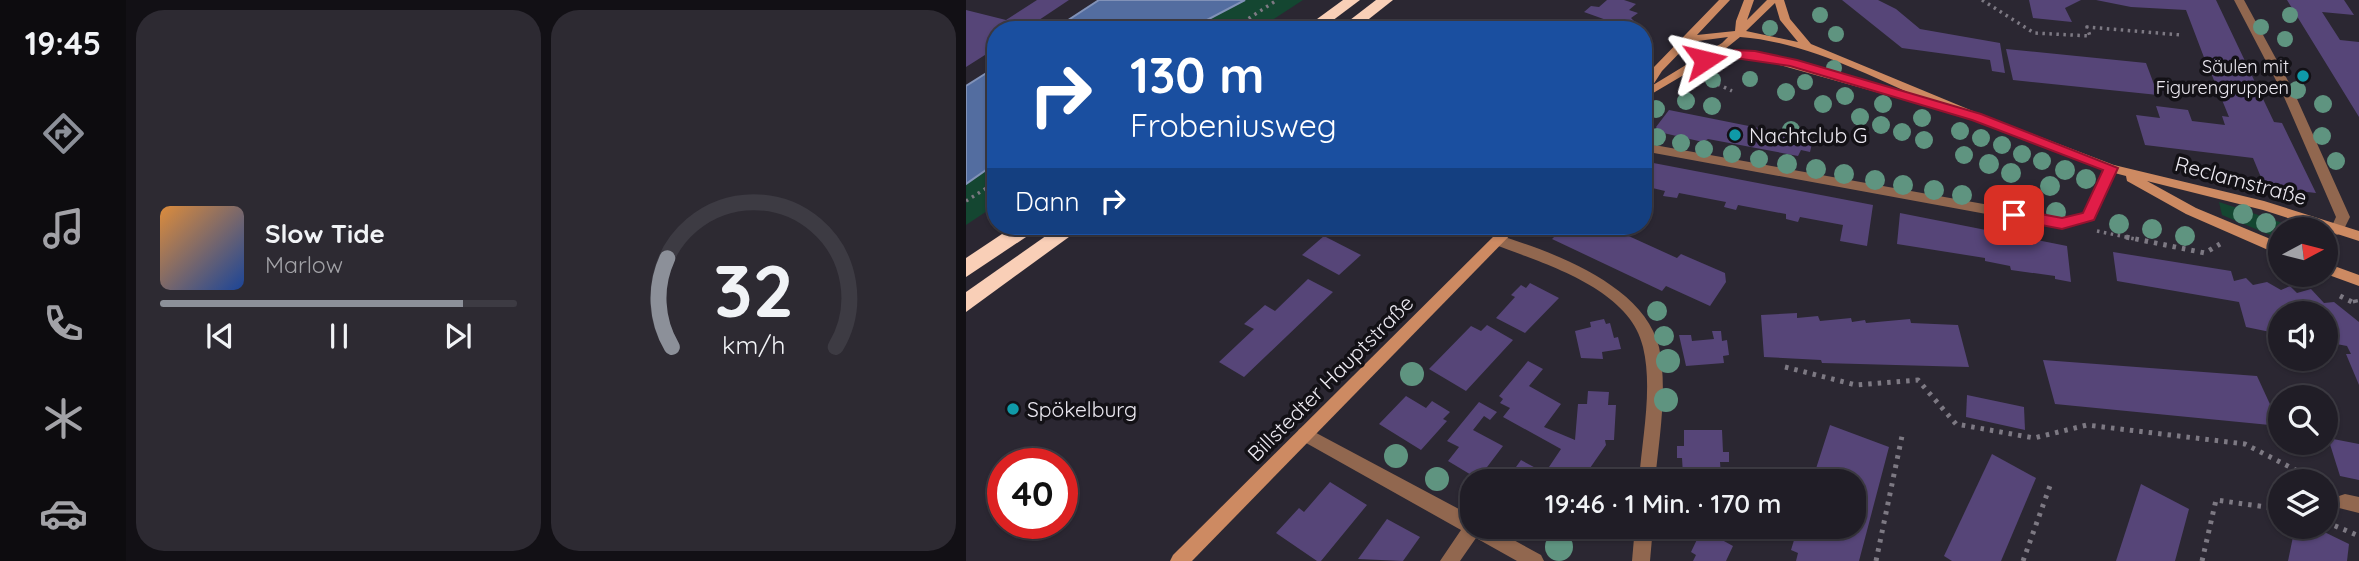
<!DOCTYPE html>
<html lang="de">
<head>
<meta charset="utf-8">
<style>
	:root { --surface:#201d26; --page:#2d2a32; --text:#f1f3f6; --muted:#a2a2a7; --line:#3d3b43; --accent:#8c9099 }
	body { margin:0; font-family:Quicksand,sans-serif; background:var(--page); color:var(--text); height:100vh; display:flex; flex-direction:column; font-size:26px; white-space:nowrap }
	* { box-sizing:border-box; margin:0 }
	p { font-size:23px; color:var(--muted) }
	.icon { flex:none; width:38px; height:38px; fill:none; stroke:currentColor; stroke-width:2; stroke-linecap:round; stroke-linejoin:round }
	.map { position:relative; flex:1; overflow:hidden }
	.panel { display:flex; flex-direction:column; gap:10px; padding:10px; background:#121015; width:840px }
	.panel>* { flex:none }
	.banner { position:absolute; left:21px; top:21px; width:665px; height:214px; border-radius:28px; box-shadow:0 2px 5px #0004,0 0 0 2px var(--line); background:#1a4fa0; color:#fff; overflow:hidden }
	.needle { width:46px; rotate:83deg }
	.fabs { position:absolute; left:1302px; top:217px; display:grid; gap:14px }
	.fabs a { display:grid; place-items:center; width:70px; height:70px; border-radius:50%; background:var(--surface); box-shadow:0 2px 5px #0004,0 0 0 2px var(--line); font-size:35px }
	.speed { position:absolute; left:21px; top:448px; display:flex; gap:14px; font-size:35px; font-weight:700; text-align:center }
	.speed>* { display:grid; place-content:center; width:91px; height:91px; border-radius:50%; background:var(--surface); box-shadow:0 2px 5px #0004,0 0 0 2px var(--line); line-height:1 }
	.speed .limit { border:10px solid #d22; background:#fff; color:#111 }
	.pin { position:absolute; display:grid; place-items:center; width:60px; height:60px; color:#fff; margin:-30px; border-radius:14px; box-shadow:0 4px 10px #0006 }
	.me { position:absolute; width:77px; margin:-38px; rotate:80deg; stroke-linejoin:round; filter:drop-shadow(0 0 5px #0008) }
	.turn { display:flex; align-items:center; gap:24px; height:147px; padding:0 28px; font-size:32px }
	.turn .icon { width:91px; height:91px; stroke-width:2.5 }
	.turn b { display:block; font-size:49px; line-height:60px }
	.then { display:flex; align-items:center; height:66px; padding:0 28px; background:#0003; gap:14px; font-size:26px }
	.panel .tile { flex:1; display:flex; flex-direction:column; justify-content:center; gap:10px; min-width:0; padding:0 24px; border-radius:28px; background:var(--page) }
	.panel .dial { align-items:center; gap:0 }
	.dial svg { height:182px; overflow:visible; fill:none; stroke:var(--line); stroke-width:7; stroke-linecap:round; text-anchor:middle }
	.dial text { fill:var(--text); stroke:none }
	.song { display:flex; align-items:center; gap:21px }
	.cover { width:84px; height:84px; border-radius:10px; background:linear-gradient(135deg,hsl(30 70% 55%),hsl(220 70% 35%)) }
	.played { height:7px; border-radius:4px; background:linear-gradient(90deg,var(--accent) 85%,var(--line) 85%) }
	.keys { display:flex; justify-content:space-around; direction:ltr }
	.panel .tiles { flex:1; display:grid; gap:10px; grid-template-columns:repeat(2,1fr) }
	.trip { position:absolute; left:494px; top:469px; width:406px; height:70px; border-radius:28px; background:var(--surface); box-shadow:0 2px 5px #0004,0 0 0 2px var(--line); font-weight:600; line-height:70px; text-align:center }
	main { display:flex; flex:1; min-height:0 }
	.tab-bar { display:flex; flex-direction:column; width:126px; justify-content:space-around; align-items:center; background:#0d0c0f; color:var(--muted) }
	.tab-bar .icon { width:49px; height:49px }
	.tab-bar .current { color:var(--accent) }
	.tab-bar b { font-size:32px; color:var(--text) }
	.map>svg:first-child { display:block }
</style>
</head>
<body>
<main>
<nav class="tab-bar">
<b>19:45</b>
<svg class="icon current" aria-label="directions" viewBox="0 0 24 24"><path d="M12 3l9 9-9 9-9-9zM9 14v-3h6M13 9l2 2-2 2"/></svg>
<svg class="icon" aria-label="music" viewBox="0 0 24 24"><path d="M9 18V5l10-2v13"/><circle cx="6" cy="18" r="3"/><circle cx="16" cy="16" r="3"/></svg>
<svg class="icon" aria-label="phone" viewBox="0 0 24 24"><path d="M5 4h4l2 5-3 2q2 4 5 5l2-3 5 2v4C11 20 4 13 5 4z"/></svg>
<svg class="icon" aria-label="climate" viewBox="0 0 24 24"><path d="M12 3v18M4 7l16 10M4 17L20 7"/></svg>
<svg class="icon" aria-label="car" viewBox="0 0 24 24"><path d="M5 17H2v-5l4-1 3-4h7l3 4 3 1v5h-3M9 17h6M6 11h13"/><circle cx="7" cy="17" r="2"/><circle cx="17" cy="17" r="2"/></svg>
</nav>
<section class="panel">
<div class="tiles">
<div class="tile">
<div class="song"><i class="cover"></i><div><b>Slow Tide</b><p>Marlow</p></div></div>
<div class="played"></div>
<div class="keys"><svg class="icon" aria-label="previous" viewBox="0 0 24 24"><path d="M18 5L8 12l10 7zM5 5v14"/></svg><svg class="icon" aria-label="pause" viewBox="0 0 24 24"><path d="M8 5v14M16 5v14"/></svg><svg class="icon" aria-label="next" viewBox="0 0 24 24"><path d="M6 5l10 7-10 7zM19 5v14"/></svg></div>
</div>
<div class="tile dial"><svg viewBox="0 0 100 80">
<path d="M14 69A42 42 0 1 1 86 69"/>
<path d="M14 69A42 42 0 0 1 12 30" stroke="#8c9099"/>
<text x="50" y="56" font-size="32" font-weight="700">32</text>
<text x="50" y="72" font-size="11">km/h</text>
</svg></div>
</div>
</section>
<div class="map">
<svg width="1393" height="561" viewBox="0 0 1393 561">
	<rect width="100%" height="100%" fill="#2b2732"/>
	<g fill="#144631">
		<path d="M279 0H337L291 30H222Z"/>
		<path d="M30 163V205L0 225V184Z"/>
		<path d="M1253 202 1335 229H1314V239L1256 215Z"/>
	</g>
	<g fill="#536da0" stroke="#8192b8" stroke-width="2">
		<path d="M133 0H279L222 30H87Z"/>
		<path d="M30 67V163L0 184V86Z"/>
	</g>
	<g fill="#564578">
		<path d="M71 0H103L58 30H30V48L0 67V10L40 20Z"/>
		<path d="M641 0H658L670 4 663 10 672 13 665 18 668 21 657 26 618 12 625 6 633 7Z"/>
		<path d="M876 0H912L930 9 954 29 1034 43 1039 73 1026 71 1024 60 936 48Z"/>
		<path d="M1063 0H1115L1099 8 1106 22 1067 18Z"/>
		<path d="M1130 0H1250L1308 122 1316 123 1350 193 1299 187 1287 158 1179 145 1170 115 1194 118 1190 106 1222 110 1226 121 1259 125 1256 116 1263 117 1245 73H1252L1246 61 1239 60 1220 10 1165 7Z"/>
		<path d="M1321 0H1378L1388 15 1356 12 1374 40 1393 42V117Z"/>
		<path d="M1040 49 1180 63 1192 95 1047 80Z"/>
		<path d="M703 110 847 139 844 152 835 150 832 156 742 139 737 142 693 132 690 127Z"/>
		<path d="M677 161 907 205 901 246 874 241 877 225 834 217 832 222 820 219V214L772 205 770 210 758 207 760 202 713 193 711 198 697 196 699 191 682 187 677 192Z"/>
		<path d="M934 213 1101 246 1105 282 1089 279V276L1045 270 1044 266 1019 261V258L931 244Z"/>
		<path d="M394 226H428L416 237Z"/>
		<path d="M599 226H647L645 228 711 258 715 254 759 273 760 282 744 306 700 286 696 291 586 239Z"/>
		<path d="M358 236 395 255 373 275 336 255Z"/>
		<path d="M1147 252 1265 271 1268 281 1280 278 1287 285 1301 282 1315 290 1324 286 1331 293 1345 289 1358 303 1368 302 1393 322V385L1380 354H1385L1381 346 1360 342V313H1314V334L1280 327 1273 302 1151 281Z"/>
		<path d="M342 279 367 292 278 377 253 362 288 329 278 324 299 305 309 311Z"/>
		<path d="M564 283 593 298 559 333 530 318 549 297 545 295 555 285 560 288Z"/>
		<path d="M831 313V318L852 316 854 321 885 318 886 322 899 320 900 323 944 319 945 323 992 325 1003 367 856 363 855 360 798 357 795 315Z"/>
		<path d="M638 319 640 324 644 323 648 338 652 337 655 349 636 352 637 359 615 358 609 331 625 327 624 322Z"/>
		<path d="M521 325 547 340 500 391 463 369 505 326 515 331Z"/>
		<path d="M746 331H755L756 341 761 340 763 355 757 356 758 363 720 366 713 335H725L726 341 748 339Z"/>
		<path d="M1077 360 1291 376 1314 426 1089 404Z"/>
		<path d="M562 361 577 369 563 386 595 404 578 427 609 440 612 404H621L622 391 643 392 642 405H650L648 440H639L640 445 615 481H540L555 460 579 473 595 449 537 417 544 408 534 403 537 399 533 396Z"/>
		<path d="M1001 395 1058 407 1059 430 1000 417Z"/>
		<path d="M440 396 460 408 466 401 484 412 477 419 481 421 455 450 413 424Z"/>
		<path d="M513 402 531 412 524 420 518 416 507 430 537 446 512 479 482 461 493 447 481 441Z"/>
		<path d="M864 425 923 447 893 561H830L832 553 825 550 832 527H887V481H846Z"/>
		<path d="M718 430H756L757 452H763V462H754L755 475H717L716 458H711V446H718Z"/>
		<path d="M1362 438 1393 444V480L1374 476Z"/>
		<path d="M1026 454 1070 478 1035 561H986L978 556Z"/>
		<path d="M364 482 401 505 355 561H351L310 533 333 508 338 512Z"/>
		<path d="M1175 484 1223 509 1209 561H1150Z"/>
		<path d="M421 519 454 537 437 561 392 559Z"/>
		<path d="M602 527H626L620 536Z"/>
		<path d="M1329 527H1348L1383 544 1381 561H1322Z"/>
		<path d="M736 529 767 546 760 561H727L730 555 725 552Z"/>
	</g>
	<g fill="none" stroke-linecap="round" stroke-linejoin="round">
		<g stroke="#7d7983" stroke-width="3.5" stroke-dasharray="2.5 4.5" stroke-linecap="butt">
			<path d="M1016 0 1068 33 1124 36 1121 27 1215 35"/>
			<path d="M265 30 311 0"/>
			<path d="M739 78 766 91"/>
			<path d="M0 201 30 182"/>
			<path d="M1131 231 1169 239"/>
		</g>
		<g stroke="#7d7983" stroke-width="5" stroke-dasharray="3.5 6" stroke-linecap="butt">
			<path d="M1160 237 1239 253 1254 244"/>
			<path d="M1328 275 1350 285"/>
			<path d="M1374 296 1390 304 1388 295"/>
			<path d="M819 367 890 385 952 380 990 424 1068 438 1121 425 1279 444 1351 481"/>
			<path d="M1360 522 1393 536"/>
			<path d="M910 561 936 436"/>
			<path d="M1057 561 1085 483"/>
			<path d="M1236 561 1250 500 1314 509"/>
		</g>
		<path fill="#91674f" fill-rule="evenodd" d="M1379 494 1393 497V513L1373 508 1370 502 1373 496Z"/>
		<g fill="#91674f" fill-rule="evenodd">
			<path d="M1268 0H1278L1327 90 1384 217 1376 233 1371 235 1364 230 1370 217 1315 90Z"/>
			<path d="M677 143 1096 218 1117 213 1141 165H1149L1151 168 1127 220 1096 228 677 151Z"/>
			<path d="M532 235C587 252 678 285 693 347 702 389 693 439 689 481H673C676 438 687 389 677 347 664 288 576 263 527 244L525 240Z"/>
			<path d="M339 427 506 516V527H524L575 555 578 561H551L510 538 494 561H474L495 530 333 439 331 434 333 429Z"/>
			<path d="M669 527H687L684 561H666Z"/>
		</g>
		<g fill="#cd8a62" fill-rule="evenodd">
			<path d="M753 0H764L731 35 769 31 770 21 778 0H788L781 20 801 0H818L824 19 845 44 1014 114 1148 165 1298 201 1393 231V241L1297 210 1181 181 1230 208 1314 243V254L1309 253 1220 214 1161 181 1160 176 1141 171C1082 149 1023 127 966 103 905 77 841 42 774 37L753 54 769 51 789 52 946 95 948 97 942 101 789 58 769 57 738 63 677 99V83L688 67ZM809 3 814 20 832 42 780 31ZM762 37 756 43 687 85 696 71 724 42Z"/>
			<path d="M538 226H553L226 561H204L207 555Z"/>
			<path d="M1360 263 1393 275V286L1360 274Z"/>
		</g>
		<g fill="#f9cfb7" fill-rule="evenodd">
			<path d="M377 0H394L354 30H336Z"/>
			<path d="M410 0H427L389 30H371Z"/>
			<path d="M48 226H72L69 231 0 277V258Z"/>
			<path d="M94 226H118L0 312V292Z"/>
		</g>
	</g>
	<g fill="#5f9480">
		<circle cx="854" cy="15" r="8"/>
		<circle cx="1324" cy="15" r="8"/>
		<circle cx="1295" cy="27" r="8"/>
		<circle cx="804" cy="28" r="8"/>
		<circle cx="870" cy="34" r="8"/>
		<circle cx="1319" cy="39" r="8"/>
		<circle cx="868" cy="68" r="8"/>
		<circle cx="784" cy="79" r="8"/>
		<circle cx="747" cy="80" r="8"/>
		<circle cx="839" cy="82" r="8"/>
		<circle cx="1331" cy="90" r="9"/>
		<circle cx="820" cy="92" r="9"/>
		<circle cx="879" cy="96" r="9"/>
		<circle cx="720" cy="101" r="9"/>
		<circle cx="857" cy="104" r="9"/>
		<circle cx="917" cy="104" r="9"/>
		<circle cx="1357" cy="104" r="9"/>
		<circle cx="746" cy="106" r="9"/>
		<circle cx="690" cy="109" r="9"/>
		<circle cx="894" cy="117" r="9"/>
		<circle cx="956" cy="118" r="9"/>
		<circle cx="915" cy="125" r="9"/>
		<circle cx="825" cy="130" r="9"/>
		<circle cx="994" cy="131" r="9"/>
		<circle cx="936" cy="132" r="9"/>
		<circle cx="1356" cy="136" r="9"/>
		<circle cx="691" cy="137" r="9"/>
		<circle cx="1015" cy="138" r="9"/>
		<circle cx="958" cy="140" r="9"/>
		<circle cx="715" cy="143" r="9"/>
		<circle cx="1036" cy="145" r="9"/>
		<circle cx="738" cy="149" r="9"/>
		<circle cx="766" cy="154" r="9"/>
		<circle cx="1056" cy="154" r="9"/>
		<circle cx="998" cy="155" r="9"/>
		<circle cx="793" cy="159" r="9"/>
		<circle cx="1076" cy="161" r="9"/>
		<circle cx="1370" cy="161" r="9"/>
		<circle cx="821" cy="164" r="10"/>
		<circle cx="1023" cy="164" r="10"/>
		<circle cx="850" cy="169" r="10"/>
		<circle cx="1099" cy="170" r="10"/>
		<circle cx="1045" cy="173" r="10"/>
		<circle cx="878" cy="174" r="10"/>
		<circle cx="1120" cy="179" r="10"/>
		<circle cx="909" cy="180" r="10"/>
		<circle cx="937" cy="185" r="10"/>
		<circle cx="1084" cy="186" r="10"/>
		<circle cx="968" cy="190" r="10"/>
		<circle cx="996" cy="195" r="10"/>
		<circle cx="1034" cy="202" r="10"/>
		<circle cx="1060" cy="207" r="10"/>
		<circle cx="1090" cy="212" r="10"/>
		<circle cx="1277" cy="214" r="10"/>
		<circle cx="1300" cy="223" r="10"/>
		<circle cx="1153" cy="224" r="10"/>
		<circle cx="1186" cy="229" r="10"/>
		<circle cx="1219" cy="236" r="10"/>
		<circle cx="691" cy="311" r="10"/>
		<circle cx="698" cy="336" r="10"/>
		<circle cx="702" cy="361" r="12"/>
		<circle cx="446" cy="374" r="12"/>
		<circle cx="700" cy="400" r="12"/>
		<circle cx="430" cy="456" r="12"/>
		<circle cx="471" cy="479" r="12"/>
		<circle cx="593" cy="547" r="14"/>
	</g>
	<path fill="#e11d48" stroke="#92132f" stroke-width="2" d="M769 50 789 51 831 60 1015 114 1152 168 1128 220 1096 229 1043 219 1040 215 1048 209 1096 218 1117 213 1137 170 1006 120 824 66 769 58 739 64 733 60Z"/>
	<g fill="#0f9aa8" stroke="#131116" stroke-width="2.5">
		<circle cx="1337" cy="76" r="7"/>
		<circle cx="769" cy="135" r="7"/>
		<circle cx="47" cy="409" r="7"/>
	</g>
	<g text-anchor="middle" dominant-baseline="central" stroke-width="7" stroke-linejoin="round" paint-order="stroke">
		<g font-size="18" fill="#ece9f1" stroke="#131116" text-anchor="end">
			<text x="1323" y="66">Säulen mit<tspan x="1323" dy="21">Figurengruppen</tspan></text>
		</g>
		<g font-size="21" fill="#ece9f1" stroke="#131116" text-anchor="start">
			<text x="783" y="135">Nachtclub G</text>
			<text x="61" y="409">Spökelburg</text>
		</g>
		<g font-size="21" fill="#ece9f1" stroke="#131116">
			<text transform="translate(1275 180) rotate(15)">Reclamstraße</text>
			<text transform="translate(364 378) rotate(-45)">Billstedter Hauptstraße</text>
		</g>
	</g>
</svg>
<div class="fabs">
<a><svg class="needle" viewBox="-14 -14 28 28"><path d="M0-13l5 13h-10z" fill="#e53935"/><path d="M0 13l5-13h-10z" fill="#a2a2a7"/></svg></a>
<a><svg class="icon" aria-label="sound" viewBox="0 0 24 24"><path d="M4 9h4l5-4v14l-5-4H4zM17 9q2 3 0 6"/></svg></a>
<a><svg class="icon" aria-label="search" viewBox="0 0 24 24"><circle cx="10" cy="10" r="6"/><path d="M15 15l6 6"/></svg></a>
<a><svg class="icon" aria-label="layers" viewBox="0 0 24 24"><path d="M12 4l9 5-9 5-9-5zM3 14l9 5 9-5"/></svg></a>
</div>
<div class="speed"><div class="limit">40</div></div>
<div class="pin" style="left:1048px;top:215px;background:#d93025"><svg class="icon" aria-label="arrive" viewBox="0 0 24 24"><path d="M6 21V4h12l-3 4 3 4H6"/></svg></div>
<svg class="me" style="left:739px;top:60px" viewBox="-20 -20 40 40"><path d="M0-17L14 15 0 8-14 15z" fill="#e11d48" stroke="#fff" stroke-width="4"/></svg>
<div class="trip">19:46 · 1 Min. · 170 m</div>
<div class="banner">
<div class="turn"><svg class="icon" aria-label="right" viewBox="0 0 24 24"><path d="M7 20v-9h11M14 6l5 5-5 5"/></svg><div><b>130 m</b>Frobeniusweg</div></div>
<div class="then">Dann<svg class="icon" aria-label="right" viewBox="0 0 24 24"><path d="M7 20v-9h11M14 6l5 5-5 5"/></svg></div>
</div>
</div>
</main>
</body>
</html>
